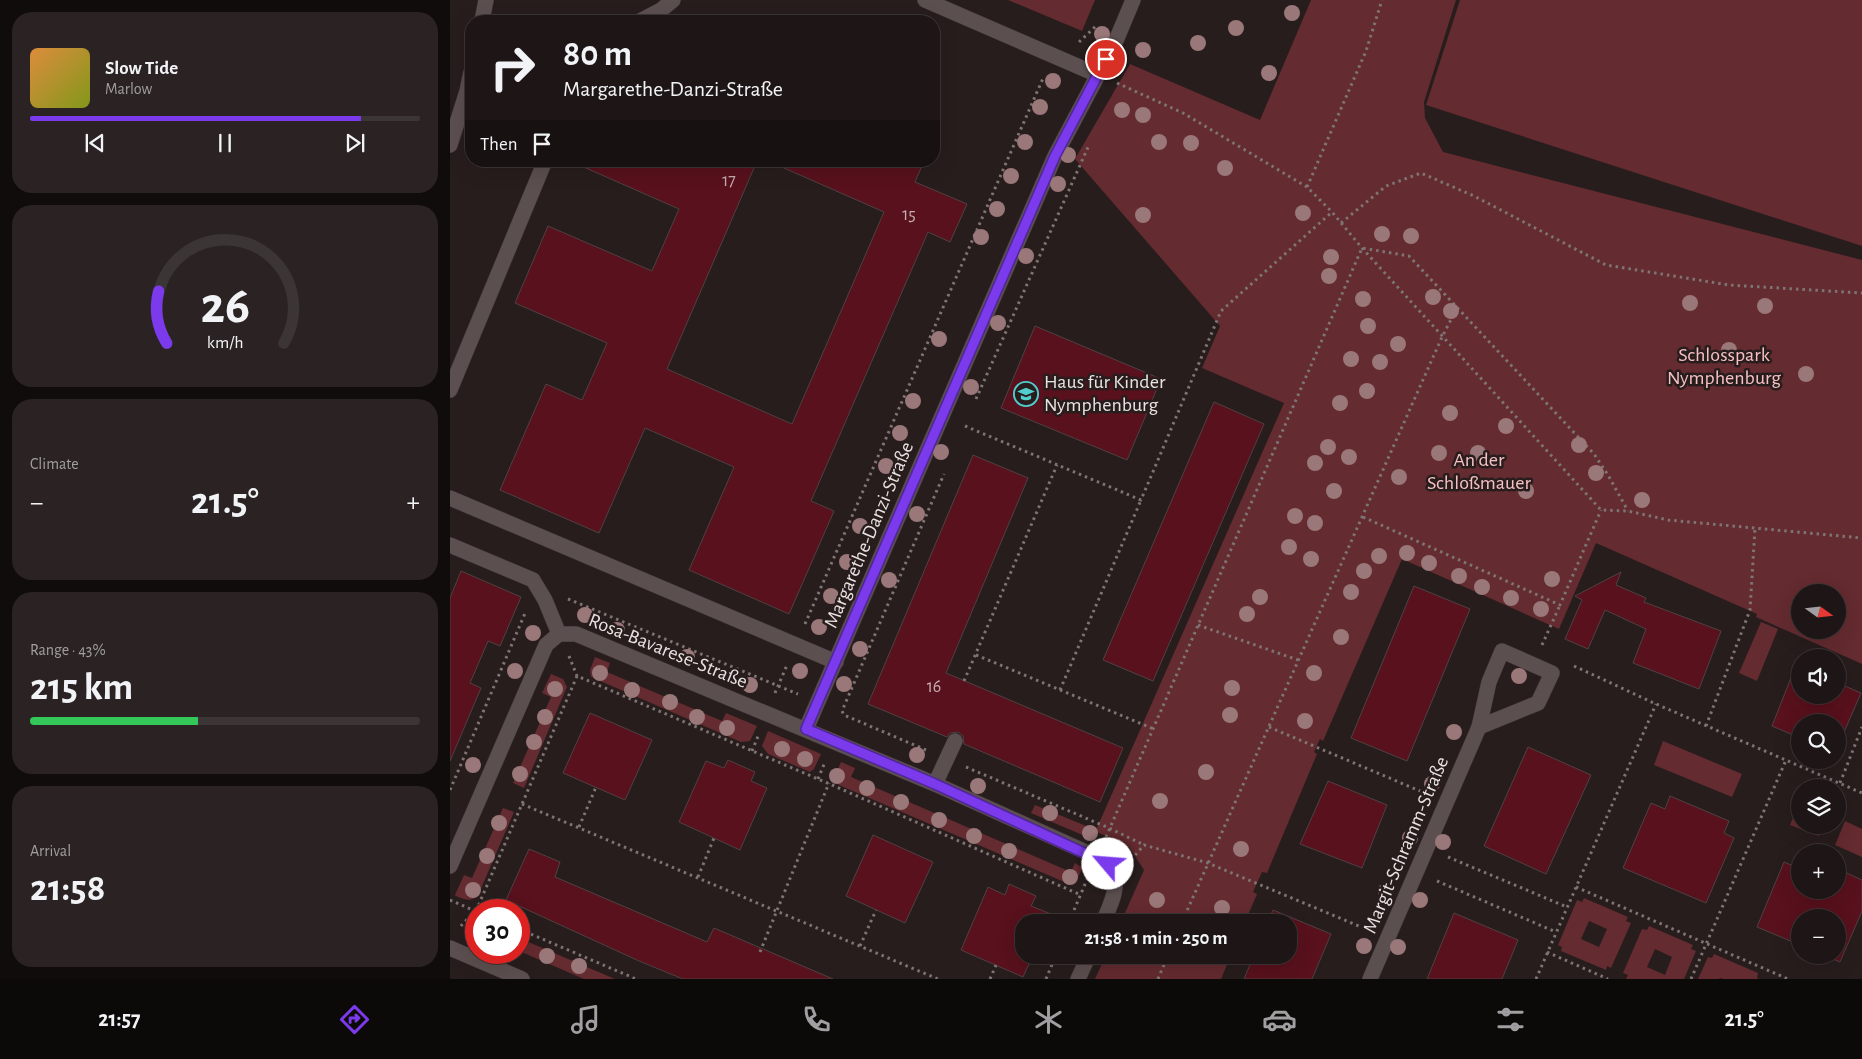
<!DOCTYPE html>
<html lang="en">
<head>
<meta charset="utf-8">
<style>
	:root { --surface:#1e1616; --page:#2b2323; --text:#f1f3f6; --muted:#a19fa1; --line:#3c3535; --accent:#7c3aed }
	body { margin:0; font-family:"Alegreya Sans",sans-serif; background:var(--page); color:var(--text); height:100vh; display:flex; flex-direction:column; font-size:19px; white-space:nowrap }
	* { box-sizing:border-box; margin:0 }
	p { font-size:16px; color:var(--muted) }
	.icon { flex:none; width:28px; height:28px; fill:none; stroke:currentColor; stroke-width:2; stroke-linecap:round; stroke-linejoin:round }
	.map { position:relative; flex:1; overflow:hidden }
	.sheet { display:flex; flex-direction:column; gap:12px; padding:12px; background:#100c0c; width:450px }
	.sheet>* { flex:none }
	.top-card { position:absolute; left:15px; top:15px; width:475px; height:152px; border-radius:20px; box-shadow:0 5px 20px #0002,0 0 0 1px var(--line); background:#1e1616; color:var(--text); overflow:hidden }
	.needle { width:32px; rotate:105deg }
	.controls { position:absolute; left:1341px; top:584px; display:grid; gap:10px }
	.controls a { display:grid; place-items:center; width:55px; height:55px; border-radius:50%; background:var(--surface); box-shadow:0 5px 20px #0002,0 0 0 1px var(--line); font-size:25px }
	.speed { position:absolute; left:15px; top:899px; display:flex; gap:10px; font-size:25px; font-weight:700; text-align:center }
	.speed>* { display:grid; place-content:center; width:65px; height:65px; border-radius:50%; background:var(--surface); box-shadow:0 5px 20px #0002,0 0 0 1px var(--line); line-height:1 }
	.speed .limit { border:8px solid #d22; background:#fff; color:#111 }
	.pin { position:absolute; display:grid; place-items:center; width:42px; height:42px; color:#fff; margin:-21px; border:2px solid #fff; border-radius:50%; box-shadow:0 1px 5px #0007 }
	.me { position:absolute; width:55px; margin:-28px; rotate:297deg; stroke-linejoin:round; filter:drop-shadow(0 0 4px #0008) }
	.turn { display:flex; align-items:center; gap:18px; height:105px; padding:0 15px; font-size:22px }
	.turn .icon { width:65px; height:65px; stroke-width:2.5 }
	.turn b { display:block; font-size:35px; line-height:42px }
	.then { display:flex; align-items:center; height:48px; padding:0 15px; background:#0003; gap:10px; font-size:19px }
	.big { font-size:38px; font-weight:700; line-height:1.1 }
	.sheet .card { flex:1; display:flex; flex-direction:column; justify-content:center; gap:8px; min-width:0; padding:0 18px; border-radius:20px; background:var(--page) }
	.sheet .dial { align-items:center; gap:0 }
	.dial svg { height:130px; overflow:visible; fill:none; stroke:var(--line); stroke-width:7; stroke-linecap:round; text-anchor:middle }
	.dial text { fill:var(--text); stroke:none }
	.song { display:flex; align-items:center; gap:15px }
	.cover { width:60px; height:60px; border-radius:8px; background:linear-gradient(135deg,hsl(30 70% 55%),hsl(70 70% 35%)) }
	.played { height:5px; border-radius:2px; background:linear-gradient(90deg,var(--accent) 85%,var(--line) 85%) }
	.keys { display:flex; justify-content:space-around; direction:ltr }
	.heat { display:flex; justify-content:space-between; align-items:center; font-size:28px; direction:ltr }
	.charge { height:8px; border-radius:4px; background:linear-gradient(90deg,#34c759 43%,var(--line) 0) }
	.trip { position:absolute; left:565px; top:914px; width:282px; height:50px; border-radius:20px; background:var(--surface); box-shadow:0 5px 20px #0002,0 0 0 1px var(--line); font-weight:700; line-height:50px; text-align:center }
	.dock { display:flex; height:80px; justify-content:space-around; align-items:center; background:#0c0909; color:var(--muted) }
	.dock .icon { width:35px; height:35px }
	.dock .selected { color:var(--accent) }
	.dock b { font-size:22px; color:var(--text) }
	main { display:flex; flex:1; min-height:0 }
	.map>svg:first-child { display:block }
</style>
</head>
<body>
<main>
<section class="sheet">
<div class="card">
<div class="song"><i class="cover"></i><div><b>Slow Tide</b><p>Marlow</p></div></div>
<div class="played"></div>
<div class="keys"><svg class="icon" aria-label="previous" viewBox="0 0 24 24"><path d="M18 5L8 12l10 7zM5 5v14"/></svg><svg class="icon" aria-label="pause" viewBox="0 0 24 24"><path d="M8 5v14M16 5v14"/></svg><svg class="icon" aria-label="next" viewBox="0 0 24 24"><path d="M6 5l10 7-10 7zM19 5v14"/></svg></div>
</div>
<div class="card dial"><svg viewBox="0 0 100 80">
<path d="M14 69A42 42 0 1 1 86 69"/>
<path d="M14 69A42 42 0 0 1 9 37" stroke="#7c3aed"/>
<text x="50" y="56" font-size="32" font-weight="700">26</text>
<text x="50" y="72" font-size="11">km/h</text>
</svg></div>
<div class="card"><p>Climate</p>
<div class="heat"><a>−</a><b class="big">21.5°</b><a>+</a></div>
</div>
<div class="card"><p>Range · 43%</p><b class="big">215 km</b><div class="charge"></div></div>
<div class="card"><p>Arrival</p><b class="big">21:58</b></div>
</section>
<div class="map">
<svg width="1412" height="979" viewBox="0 0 1412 979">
	<rect width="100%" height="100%" fill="#281d1d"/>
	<g fill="#642b30" fill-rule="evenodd">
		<path d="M558 0H645L632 31Z"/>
		<path d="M861 0H1006L974 102 975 118 993 152 1412 260V664L1306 617 1307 614 1146 543 1109 629 952 559 873 741 870 739 864 752 867 754 817 873 812 872 803 892 807 894 795 922H671L694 870 679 847 647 832 644 840 581 813 585 805 646 830 834 403 752 368 770 326 625 159 680 64 810 120ZM1350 592H1388V630H1350Z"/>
		<path d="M1010 0H1412V246L976 105Z"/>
		<path d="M1311 622 1328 629 1307 681 1289 673Z"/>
		<path d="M145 657 160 663 157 672 272 721 276 713 307 726 300 741 291 742 141 677 140 670Z"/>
		<path d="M101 674 113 679 117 687 74 788 63 783 101 697 92 693Z"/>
		<path d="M318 731 371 754 364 769 360 772 318 754 312 746Z"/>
		<path d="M1213 741 1292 774 1282 797 1204 765Z"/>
		<path d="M391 762 405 768 401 777 621 872 625 863 633 868 624 884H619L389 785 384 779Z"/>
		<path d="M1350 801V825H1373L1369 836 1340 825Z"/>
		<path d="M53 808 64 812 29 893C23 903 16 900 6 896L5 895 14 875 22 878Z"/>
		<path d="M1395 821 1412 829V857L1385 845Z"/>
		<path d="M1134 898 1178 917 1176 921 1181 923 1161 968 1157 966 1156 970 1111 951 1112 947 1108 945 1127 900 1132 902ZM1139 921 1157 929 1149 947 1131 939Z"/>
		<path d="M1199 926 1243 945 1241 949 1246 951 1234 979H1176L1178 975 1173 973 1192 929 1197 930ZM1205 949 1222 957 1215 975 1197 967Z"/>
		<path d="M69 938 165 979H134L69 951Z"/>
		<path d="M1264 954 1308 973 1307 978 1309 979H1273L1270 978 1269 979H1248L1258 957 1262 958Z"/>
		<path d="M656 955H781L771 979H645Z"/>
	</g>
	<g fill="#58111d" stroke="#4e4242">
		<path d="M120 161H307L217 369 342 424 434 212 318 161H474L465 182 517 204 500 242 478 232 361 501 384 511 339 614 239 570 284 467 195 428 149 533 50 490 96 384 132 400 157 343 65 303 98 226 202 271 229 209Z"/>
		<path d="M585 326 711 379 677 460 551 408Z"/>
		<path d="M764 402 814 424 703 681 653 660Z"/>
		<path d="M523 455 578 478 496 673 673 748 650 802 514 744 513 736 508 732 500 733 497 737 418 704Z"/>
		<path d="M11 571 71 597 50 646 38 641 20 683 31 688 0 761V598Z"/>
		<path d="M1171 572 1166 585 1196 598 1194 602 1271 631 1249 689 1183 663 1196 629 1155 610 1138 649 1115 639 1132 600 1125 596Z"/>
		<path d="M964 586 1020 609 957 761 901 738Z"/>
		<path d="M1346 665 1350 666V695H1388V683L1411 693 1388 746V722H1350V738L1322 726Z"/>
		<path d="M140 713 202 740 175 800 113 773Z"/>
		<path d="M1078 747 1141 775 1096 874 1034 846Z"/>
		<path d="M278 760 305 772 301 781 317 788 290 850 229 822 256 761 274 768Z"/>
		<path d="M878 781 937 805 912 868 850 844Z"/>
		<path d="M1220 796 1279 821 1274 833 1284 838 1256 903 1173 868 1201 803 1215 809Z"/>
		<path d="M423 835 483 862 455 923 396 896Z"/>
		<path d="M79 849 110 862 105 877 257 942 264 928 383 979H233L189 961 56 900Z"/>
		<path d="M1334 862 1348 868 1350 863V890H1388V869L1412 880V911L1390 962 1374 955H1388V918H1350V945L1307 927Z"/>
		<path d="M559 884 586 896 581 906 601 914 597 922H574V955H583L573 977 511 950 538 887 555 895Z"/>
		<path d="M823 910 881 934 862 979H794L804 955H839V922H818Z"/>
		<path d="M1004 913 1068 940 1052 979H977Z"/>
	</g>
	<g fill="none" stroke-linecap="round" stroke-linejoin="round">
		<defs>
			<g id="minor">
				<path d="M475 0 648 75"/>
				<path d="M32 21 36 0"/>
				<path d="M190 21 211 10 223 0"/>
				<path d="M0 145 17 91 21 72"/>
				<path d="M0 390 95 161"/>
				<path d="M0 498 386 662"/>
				<path d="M0 545 83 580 95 600 109 634"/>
				<path d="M1052 651 1102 673 1088 703 1029 727 1039 682Z"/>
				<path d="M356 729 605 156 665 43 683 0"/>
				<path d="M485 784 505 741"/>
				<path d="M0 866 96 645 109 634H126L485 784 647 857C676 875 664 897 653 922"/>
				<path d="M0 948 72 979"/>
				<path d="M628 979 639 955"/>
				<path d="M920 979 1029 727"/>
			</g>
		</defs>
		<use href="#minor" stroke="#403738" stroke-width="16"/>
		<g stroke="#7e7474" stroke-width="3" stroke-dasharray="2.5 4" stroke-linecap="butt">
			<path d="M629 42 646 26"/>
			<path d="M667 83 733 113 857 187 882 212 912 248 1151 510 1178 511 1218 520 1412 538"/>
			<path d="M857 187 916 51 932 0"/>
			<path d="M891 223 936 186 971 173 1024 196 1156 265 1279 285 1412 293"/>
			<path d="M526 399 639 145"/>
			<path d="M515 426 691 500 771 311 882 212"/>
			<path d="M913 517 1110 605 1151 510"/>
			<path d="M118 599 348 694"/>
			<path d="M355 624 594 76"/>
			<path d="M748 625 848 660"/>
			<path d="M1092 645 1110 605"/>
			<path d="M526 655 704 729"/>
			<path d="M119 656 127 676"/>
			<path d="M1124 666 1206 704 1412 793"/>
			<path d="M514 681 607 465"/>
			<path d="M610 690 691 500"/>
			<path d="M325 693 337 665"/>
			<path d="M1256 726 1300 610 1305 528"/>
			<path d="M819 727 970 791"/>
			<path d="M476 750 394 715 392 711 494 474"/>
			<path d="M302 751 309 734"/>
			<path d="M516 767 659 828 694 845"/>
			<path d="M368 779 375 762"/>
			<path d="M1390 783 1412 727"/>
			<path d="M0 790 76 611"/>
			<path d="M72 804 488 979"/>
			<path d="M129 827 146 787"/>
			<path d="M656 837 912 248 959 256 1144 454 1158 475 1178 511"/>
			<path d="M998 857 1117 907"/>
			<path d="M681 860 694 845 758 863 911 927"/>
			<path d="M248 877 264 838"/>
			<path d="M987 881 1106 932"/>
			<path d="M1126 887 1338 979"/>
			<path d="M0 900 25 911 10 927"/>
			<path d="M26 911 127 676 382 785 631 895"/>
			<path d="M619 922 638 877"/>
			<path d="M732 922 992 337 1007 308"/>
			<path d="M69 929 186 979"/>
			<path d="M410 946 426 910"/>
			<path d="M310 952 379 783"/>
			<path d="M1097 952 1158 979"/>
			<path d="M540 979 546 965"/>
			<path d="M596 979 606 955"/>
			<path d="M708 979 718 955"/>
			<path d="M1086 979 1206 704"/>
			<path d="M1241 979 1336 760"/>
		</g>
		<use href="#minor" stroke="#5c4f50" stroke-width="15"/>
	</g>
	<g fill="#9a7778">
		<circle cx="842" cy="13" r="8"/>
		<circle cx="786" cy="28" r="8"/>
		<circle cx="652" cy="34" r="8"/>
		<circle cx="748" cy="43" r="8"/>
		<circle cx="693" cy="50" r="8"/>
		<circle cx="819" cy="73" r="8"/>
		<circle cx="603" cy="81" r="8"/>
		<circle cx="590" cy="107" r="8"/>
		<circle cx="672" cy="110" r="8"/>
		<circle cx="693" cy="115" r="8"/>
		<circle cx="575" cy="142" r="8"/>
		<circle cx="709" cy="142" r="8"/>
		<circle cx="741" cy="143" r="8"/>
		<circle cx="618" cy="155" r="8"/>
		<circle cx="775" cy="168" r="8"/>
		<circle cx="561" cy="176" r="8"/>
		<circle cx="608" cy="184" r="8"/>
		<circle cx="547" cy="209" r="8"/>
		<circle cx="853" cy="213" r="8"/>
		<circle cx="693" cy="215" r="8"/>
		<circle cx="932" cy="234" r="8"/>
		<circle cx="961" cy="236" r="8"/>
		<circle cx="531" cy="237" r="8"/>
		<circle cx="576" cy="256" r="8"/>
		<circle cx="881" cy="257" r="8"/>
		<circle cx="879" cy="276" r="8"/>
		<circle cx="983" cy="297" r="8"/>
		<circle cx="913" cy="299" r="8"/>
		<circle cx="1240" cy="303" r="8"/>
		<circle cx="1315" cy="306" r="8"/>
		<circle cx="1001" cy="311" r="8"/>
		<circle cx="548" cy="323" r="8"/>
		<circle cx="918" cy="326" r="8"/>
		<circle cx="489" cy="339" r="8"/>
		<circle cx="948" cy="344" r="8"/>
		<circle cx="1279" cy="350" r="8"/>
		<circle cx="901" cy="359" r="8"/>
		<circle cx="930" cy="362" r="8"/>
		<circle cx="1356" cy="374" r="8"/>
		<circle cx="521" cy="387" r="8"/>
		<circle cx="917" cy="391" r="8"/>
		<circle cx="463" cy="401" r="8"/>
		<circle cx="890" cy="403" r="8"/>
		<circle cx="1000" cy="413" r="8"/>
		<circle cx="1056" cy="426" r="8"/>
		<circle cx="450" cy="433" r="8"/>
		<circle cx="1129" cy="445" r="8"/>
		<circle cx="878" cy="447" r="8"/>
		<circle cx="491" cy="452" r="8"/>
		<circle cx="989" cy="453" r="8"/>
		<circle cx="1028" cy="453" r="8"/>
		<circle cx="899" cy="457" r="8"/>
		<circle cx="865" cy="463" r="8"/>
		<circle cx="436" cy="466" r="8"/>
		<circle cx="1146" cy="473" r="8"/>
		<circle cx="949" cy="477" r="8"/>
		<circle cx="884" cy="491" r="8"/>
		<circle cx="1076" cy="491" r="8"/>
		<circle cx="1192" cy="500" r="8"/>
		<circle cx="467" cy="514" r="8"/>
		<circle cx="845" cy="516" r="8"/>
		<circle cx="865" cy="523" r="8"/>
		<circle cx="410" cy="526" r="8"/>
		<circle cx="839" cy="547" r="8"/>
		<circle cx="957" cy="553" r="8"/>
		<circle cx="929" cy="556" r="8"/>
		<circle cx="861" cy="559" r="8"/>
		<circle cx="397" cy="562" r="8"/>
		<circle cx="979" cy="563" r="8"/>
		<circle cx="914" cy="571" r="8"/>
		<circle cx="1009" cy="576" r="8"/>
		<circle cx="1102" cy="579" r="8"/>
		<circle cx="439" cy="580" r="8"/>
		<circle cx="1032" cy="587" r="8"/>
		<circle cx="901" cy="592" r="8"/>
		<circle cx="381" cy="596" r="8"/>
		<circle cx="810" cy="597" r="8"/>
		<circle cx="1061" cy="598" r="8"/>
		<circle cx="1091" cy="609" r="8"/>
		<circle cx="797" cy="614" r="8"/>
		<circle cx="135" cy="615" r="8"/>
		<circle cx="369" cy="627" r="8"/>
		<circle cx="167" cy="630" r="8"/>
		<circle cx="83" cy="633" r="8"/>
		<circle cx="891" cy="637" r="8"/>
		<circle cx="410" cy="649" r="8"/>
		<circle cx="237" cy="657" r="8"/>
		<circle cx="65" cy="671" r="8"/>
		<circle cx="350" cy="671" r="8"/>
		<circle cx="150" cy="673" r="8"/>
		<circle cx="864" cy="673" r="8"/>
		<circle cx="1069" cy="676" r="8"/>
		<circle cx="394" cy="684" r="8"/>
		<circle cx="300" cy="685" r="8"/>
		<circle cx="782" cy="688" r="8"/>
		<circle cx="105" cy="689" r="8"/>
		<circle cx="182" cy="690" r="8"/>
		<circle cx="220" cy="702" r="8"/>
		<circle cx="780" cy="715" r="8"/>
		<circle cx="95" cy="717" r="8"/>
		<circle cx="247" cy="717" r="8"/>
		<circle cx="855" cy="721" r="8"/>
		<circle cx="277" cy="728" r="8"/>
		<circle cx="1004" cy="732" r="8"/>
		<circle cx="84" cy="742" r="8"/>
		<circle cx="332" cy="749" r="8"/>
		<circle cx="467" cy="755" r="8"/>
		<circle cx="355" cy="759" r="8"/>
		<circle cx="23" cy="765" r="8"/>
		<circle cx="756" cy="772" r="8"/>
		<circle cx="70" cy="774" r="8"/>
		<circle cx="387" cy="776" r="8"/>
		<circle cx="982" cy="784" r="8"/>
		<circle cx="528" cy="786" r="8"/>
		<circle cx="417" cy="788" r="8"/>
		<circle cx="710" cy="801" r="8"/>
		<circle cx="451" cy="802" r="8"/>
		<circle cx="600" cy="813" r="8"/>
		<circle cx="489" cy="820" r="8"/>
		<circle cx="49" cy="823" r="8"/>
		<circle cx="640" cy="833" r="8"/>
		<circle cx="524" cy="836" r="8"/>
		<circle cx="960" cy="838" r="8"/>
		<circle cx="993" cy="842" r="8"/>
		<circle cx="791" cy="849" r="8"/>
		<circle cx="559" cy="851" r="8"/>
		<circle cx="37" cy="856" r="8"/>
		<circle cx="620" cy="877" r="8"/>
		<circle cx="23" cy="890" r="8"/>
		<circle cx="936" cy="891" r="8"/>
		<circle cx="707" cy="900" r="8"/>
		<circle cx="970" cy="900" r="8"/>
		<circle cx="772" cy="908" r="8"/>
		<circle cx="914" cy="946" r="8"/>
		<circle cx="948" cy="947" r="8"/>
		<circle cx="97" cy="956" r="8"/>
		<circle cx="129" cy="966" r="8"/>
	</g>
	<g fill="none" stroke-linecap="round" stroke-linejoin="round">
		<defs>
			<path id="route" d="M656 59 605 156 356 729 485 784 658 864"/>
		</defs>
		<use href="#route" stroke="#51269a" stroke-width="12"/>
		<use href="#route" stroke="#7c3aed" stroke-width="9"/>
	</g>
	<defs>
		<symbol id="school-ring" viewBox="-11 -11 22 22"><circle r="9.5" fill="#281d1d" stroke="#52cdce" stroke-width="1.5"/><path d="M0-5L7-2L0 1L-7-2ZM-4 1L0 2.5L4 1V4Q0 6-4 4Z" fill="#52cdce"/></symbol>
	</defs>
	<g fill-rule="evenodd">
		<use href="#school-ring" x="562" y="380" width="28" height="28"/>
	</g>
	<g text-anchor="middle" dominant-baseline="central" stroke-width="5" stroke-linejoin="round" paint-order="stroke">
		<g font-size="18" fill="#c6aeb1">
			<text x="279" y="181">17</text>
			<text x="459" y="215">15</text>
			<text x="484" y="687">16</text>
		</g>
		<g font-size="20" fill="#f7c0c2" stroke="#281d1d">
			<text x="1274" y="355">Schlosspark<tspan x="1274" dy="23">Nymphenburg</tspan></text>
			<text x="1029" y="460">An der<tspan x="1029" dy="23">Schloßmauer</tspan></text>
		</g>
		<g font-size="20" fill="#eae2e2" stroke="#281d1d" text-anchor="start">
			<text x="594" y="382">Haus für Kinder<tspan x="594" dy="23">Nymphenburg</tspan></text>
		</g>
		<g font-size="20" fill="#eae2e2" stroke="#281d1d">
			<text transform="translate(419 535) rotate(-67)">Margarethe-Danzi-Straße</text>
			<text transform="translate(218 651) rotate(22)">Rosa-Bavarese-Straße</text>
			<text transform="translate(956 845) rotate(-67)">Margit-Schramm-Straße</text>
		</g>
	</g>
</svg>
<div class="controls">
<a><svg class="needle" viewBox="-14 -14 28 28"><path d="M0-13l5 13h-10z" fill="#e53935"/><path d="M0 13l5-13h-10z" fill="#a19fa1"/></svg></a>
<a><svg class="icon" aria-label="sound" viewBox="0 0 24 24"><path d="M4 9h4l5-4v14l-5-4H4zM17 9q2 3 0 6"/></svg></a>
<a><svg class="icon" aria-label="search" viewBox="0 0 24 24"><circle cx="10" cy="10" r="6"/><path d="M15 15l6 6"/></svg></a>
<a><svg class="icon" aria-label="layers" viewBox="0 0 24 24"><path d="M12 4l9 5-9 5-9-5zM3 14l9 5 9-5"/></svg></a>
<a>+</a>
<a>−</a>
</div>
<div class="speed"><div class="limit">30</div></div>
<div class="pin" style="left:656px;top:59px;background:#d93025"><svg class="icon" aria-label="arrive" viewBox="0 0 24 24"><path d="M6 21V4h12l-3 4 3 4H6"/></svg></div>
<svg class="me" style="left:658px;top:864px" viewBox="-20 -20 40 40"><circle r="19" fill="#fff"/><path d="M0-13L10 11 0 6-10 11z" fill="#7c3aed"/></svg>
<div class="trip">21:58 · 1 min · 250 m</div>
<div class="top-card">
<div class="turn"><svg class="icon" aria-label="right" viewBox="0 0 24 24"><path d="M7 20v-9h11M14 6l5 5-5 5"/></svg><div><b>80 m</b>Margarethe-Danzi-Straße</div></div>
<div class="then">Then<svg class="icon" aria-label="arrive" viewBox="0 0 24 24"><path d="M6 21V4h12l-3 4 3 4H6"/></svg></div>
</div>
</div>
</main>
<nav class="dock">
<b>21:57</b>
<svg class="icon selected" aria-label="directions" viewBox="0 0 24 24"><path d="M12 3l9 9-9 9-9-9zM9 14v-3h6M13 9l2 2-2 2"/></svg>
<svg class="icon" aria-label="music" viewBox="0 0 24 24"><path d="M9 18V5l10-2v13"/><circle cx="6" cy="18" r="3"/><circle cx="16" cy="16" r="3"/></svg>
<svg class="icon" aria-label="phone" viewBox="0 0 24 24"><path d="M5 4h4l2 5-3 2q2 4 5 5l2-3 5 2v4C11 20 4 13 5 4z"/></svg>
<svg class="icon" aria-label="climate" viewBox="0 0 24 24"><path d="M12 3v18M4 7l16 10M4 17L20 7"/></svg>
<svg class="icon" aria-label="car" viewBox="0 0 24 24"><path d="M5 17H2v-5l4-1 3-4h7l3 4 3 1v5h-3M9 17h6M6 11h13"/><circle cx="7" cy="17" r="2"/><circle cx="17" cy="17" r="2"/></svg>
<svg class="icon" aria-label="filters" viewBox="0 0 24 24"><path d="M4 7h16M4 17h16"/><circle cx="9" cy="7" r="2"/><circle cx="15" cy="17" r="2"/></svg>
<b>21.5°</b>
</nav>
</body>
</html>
